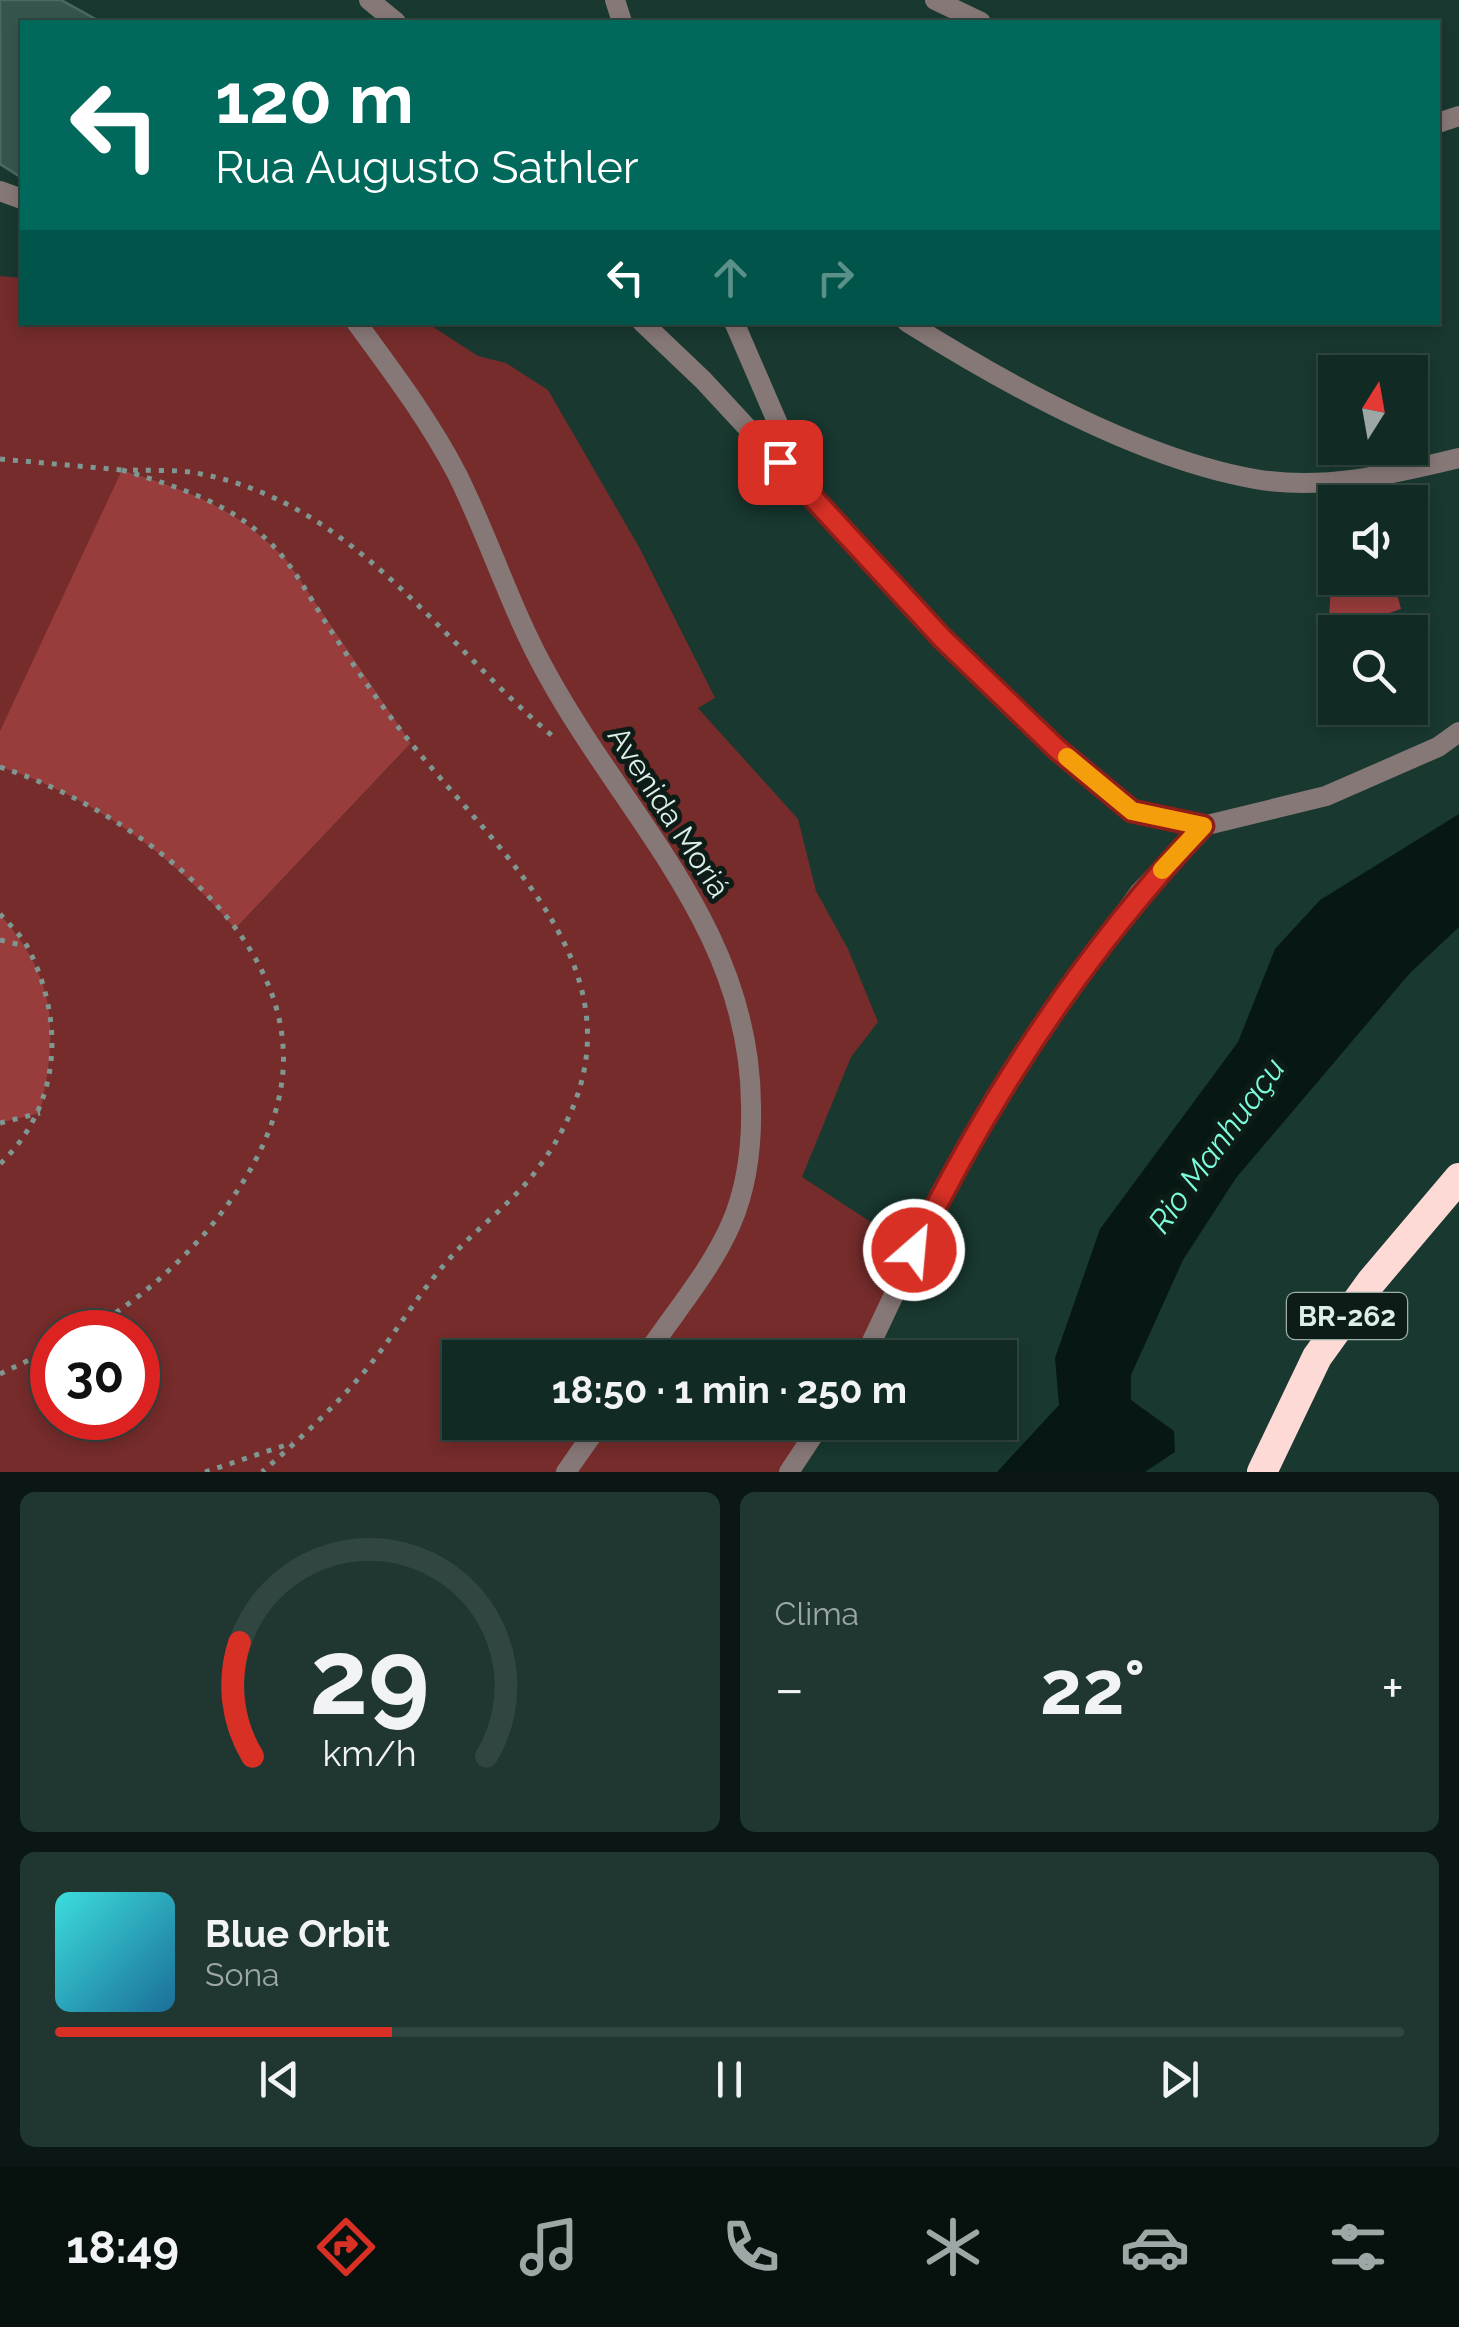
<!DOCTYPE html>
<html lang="pt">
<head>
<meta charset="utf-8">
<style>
	:root { --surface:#122a24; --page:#1f3631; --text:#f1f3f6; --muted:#9ca7a6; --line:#314641; --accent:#d93025 }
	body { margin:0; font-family:Raleway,sans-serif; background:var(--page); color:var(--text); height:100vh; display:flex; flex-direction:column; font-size:38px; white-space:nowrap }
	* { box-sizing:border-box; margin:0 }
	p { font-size:32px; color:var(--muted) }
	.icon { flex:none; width:55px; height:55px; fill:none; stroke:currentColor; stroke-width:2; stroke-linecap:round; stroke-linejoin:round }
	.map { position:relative; height:1472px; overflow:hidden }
	.sheet { display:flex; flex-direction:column; gap:20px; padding:20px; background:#0a1714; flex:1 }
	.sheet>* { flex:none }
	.hud { position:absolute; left:20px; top:20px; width:1420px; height:305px; border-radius:0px; box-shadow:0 5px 15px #0003,0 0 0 2px var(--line); background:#00695c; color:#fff; overflow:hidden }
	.needle { width:65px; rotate:11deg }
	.buttons { position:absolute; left:1318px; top:355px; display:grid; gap:20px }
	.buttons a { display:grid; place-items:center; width:110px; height:110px; border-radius:0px; background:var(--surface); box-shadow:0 5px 15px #0003,0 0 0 2px var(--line); font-size:50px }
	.speed { position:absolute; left:30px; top:1310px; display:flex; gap:20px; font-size:50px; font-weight:700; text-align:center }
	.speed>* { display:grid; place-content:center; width:130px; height:130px; border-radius:50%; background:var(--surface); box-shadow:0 5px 15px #0003,0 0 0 2px var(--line); line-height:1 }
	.speed .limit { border:15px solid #d22; background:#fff; color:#111 }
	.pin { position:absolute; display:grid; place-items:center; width:85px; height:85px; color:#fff; margin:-42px; border-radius:20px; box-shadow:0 5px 15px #0006 }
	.me { position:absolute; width:110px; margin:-55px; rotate:27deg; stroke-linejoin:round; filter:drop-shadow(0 0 8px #0008) }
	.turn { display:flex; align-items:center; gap:35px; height:210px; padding:0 30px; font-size:45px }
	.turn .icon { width:130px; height:130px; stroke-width:2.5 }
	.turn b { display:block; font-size:70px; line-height:85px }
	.lanes { display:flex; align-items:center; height:95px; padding:0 30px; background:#0003; justify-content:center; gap:50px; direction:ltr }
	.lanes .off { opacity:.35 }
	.big { font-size:75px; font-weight:700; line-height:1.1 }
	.sheet .tile { flex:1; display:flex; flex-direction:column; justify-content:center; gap:15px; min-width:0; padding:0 35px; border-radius:15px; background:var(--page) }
	.sheet .dial { align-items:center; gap:0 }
	.dial svg { height:260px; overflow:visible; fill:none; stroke:var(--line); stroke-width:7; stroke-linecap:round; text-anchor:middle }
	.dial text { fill:var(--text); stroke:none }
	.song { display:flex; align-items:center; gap:30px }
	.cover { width:120px; height:120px; border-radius:15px; background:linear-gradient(135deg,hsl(180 70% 55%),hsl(200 70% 35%)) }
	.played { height:10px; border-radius:5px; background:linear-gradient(90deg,var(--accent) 25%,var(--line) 25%) }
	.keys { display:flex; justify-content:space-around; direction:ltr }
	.heat { display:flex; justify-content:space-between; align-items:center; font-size:55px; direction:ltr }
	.sheet .tiles { flex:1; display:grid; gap:20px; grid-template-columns:1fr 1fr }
	.tile:last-child { grid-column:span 2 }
	.trip { position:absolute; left:442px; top:1340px; width:575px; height:100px; border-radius:0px; background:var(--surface); box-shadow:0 5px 15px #0003,0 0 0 2px var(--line); font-weight:700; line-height:100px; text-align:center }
	.tab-bar { display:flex; height:160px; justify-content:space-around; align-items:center; background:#07110e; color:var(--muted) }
	.tab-bar .icon { width:70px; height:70px }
	.tab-bar .selected { color:var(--accent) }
	.tab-bar b { font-size:45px; color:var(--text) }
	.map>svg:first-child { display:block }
</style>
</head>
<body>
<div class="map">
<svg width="1459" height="1472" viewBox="0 0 1459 1472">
	<rect width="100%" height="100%" fill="#183830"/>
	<path fill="#752c2b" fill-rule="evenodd" d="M0 276 22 278V322L427 323 478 356 506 363 548 390 639 547 715 698 698 708 798 819 816 891 848 949 878 1022 851 1057 802 1177 915 1251 864 1357 460 1358V1422L822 1423 789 1472H0V1123L40 1112C58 1029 58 981 0 914V767C93 797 173 855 235 929L411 743 286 559C236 508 189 490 123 470L0 732ZM52 1332H138V1418H52Z"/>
	<g fill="#983c3c">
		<path d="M122 470C189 490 236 508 286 559L411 743 235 929C173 855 93 797 0 767V731Z"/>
		<path d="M1335 517V578H1393L1401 609 1328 634Z"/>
		<path d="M0 914C58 981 58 1029 40 1113L0 1123Z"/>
	</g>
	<path fill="#071814" d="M1459 814V927L1410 973 1236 1178 1183 1260 1131 1375V1400L1174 1431 1175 1452 1145 1472H997L1059 1405 1055 1358 1100 1229 1238 1042 1275 949 1320 900Z"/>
	<path fill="#36564d" stroke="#4a6b62" stroke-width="2.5" d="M0 0H61L101 22H22V178L0 164Z"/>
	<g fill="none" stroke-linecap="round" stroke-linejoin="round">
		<g stroke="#7e9790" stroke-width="5" stroke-dasharray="5 8" stroke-linecap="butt">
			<path d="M0 459 122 470"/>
			<path d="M122 470C172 485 225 501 264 537 291 561 307 593 326 623 348 657 371 691 395 723 500 860 675 986 536 1171 512 1203 478 1227 451 1257 420 1291 398 1330 369 1366 337 1405 300 1439 262 1472"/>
			<path d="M133 470C155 471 179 469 201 474 356 504 442 644 556 739"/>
			<path d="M0 767C116 804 274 913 283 1046 292 1159 176 1283 84 1332"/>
			<path d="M0 914C10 925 23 937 29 950 65 1022 61 1106 0 1164"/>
			<path d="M0 940 25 946"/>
			<path d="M0 1123 40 1113"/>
			<path d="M0 1374 52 1349"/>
			<path d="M205 1472 292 1443"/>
		</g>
		<g stroke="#867877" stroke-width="20">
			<path d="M369 0 396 22"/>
			<path d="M615 0 622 22"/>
			<path d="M935 0 981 22"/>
			<path d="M1438 123 1459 116"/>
			<path d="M0 191 22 199"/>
			<path d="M356 322C392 371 429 420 457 474 490 540 511 610 547 674 626 818 750 929 751 1105 752 1146 747 1187 731 1224 710 1272 673 1314 644 1358"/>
			<path d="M642 322 703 380 942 638 1057 749 1132 811 1203 826 1326 796 1438 747 1459 732"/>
			<path d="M734 322 801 477"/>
			<path d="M907 322C1004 383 1141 459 1255 479 1324 491 1392 474 1459 458"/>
			<path d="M864 1358 926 1227 982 1124 1063 998 1139 893 1203 826"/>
			<path d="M566 1472 601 1422"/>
			<path d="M789 1472 822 1422"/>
		</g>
		<path stroke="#fedad7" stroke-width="30" d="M1262 1472 1317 1357 1371 1282 1459 1178"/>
	</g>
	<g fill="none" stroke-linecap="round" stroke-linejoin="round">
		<defs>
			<path id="route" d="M780 462 942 638 1057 749 1132 811 1203 826C1086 950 989 1097 914 1250"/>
		</defs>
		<use href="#route" stroke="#8d1f18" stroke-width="25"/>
		<use href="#route" stroke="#d93025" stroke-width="18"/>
		<path stroke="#f59e0b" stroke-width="18" d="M1067 757 1132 811 1203 826 1162 870"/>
	</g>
	<g text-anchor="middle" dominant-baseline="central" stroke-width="10" stroke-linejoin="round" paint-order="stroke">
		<rect fill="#0e1c18" stroke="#9eafaa" stroke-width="2.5" x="1287" y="1293" width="120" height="46" rx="8"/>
		<g font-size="28" font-weight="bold" fill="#dceee8">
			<text x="1347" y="1316">BR-262</text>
		</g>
		<g font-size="30" fill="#dceee8" stroke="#0e1c18">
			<text transform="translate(669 812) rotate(57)">Avenida Moriá</text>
		</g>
		<g font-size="32" font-style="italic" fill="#7bfbdb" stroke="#0e1c18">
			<text transform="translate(1216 1145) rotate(-54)">Rio Manhuaçu</text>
		</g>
	</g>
</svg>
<div class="buttons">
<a><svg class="needle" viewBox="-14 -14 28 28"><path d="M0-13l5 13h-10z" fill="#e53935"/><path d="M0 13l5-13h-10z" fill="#9ca7a6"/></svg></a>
<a><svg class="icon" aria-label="sound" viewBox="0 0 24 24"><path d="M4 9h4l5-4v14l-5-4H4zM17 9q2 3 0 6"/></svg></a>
<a><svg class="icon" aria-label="search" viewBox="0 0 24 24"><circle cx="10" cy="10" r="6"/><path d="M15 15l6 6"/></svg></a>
</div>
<div class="speed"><div class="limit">30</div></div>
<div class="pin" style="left:780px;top:462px;background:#d93025"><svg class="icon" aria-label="arrive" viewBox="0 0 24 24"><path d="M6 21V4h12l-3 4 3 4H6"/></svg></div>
<svg class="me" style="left:914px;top:1250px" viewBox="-20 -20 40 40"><circle r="17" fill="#d93025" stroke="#fff" stroke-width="3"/><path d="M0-11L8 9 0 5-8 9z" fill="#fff"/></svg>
<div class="trip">18:50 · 1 min · 250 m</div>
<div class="hud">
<div class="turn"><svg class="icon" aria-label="left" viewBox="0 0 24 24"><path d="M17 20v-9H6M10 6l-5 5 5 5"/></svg><div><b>120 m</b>Rua Augusto Sathler</div></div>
<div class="lanes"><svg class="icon" aria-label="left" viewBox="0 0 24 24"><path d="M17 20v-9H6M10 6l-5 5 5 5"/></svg><svg class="icon off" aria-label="ahead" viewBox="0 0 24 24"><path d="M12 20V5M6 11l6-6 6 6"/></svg><svg class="icon off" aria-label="right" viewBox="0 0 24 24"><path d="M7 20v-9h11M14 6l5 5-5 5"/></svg></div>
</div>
</div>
<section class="sheet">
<div class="tiles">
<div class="tile dial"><svg viewBox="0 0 100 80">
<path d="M14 69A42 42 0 1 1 86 69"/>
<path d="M14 69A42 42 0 0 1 10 34" stroke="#d93025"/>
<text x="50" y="56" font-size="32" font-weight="700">29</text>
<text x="50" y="72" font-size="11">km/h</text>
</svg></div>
<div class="tile"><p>Clima</p>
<div class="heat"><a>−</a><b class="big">22°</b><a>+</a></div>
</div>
<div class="tile">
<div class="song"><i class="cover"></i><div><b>Blue Orbit</b><p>Sona</p></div></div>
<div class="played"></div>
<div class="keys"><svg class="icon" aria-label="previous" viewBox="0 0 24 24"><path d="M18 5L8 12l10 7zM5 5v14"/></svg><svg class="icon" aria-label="pause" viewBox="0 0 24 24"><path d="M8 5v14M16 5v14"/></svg><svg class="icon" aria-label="next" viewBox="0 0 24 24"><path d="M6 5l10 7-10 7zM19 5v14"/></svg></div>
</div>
</div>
</section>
<nav class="tab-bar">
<b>18:49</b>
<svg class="icon selected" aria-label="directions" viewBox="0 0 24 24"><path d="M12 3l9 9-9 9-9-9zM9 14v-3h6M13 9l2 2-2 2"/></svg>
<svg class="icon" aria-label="music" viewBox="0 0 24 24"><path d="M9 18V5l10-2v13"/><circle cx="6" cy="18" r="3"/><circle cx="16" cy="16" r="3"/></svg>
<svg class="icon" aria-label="phone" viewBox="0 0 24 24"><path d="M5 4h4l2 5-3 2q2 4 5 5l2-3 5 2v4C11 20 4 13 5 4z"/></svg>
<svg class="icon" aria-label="climate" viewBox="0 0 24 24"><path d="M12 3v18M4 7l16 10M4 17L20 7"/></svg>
<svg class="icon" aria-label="car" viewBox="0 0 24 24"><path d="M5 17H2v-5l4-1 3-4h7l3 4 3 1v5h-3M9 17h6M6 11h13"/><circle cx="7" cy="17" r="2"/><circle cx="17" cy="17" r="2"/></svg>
<svg class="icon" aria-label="filters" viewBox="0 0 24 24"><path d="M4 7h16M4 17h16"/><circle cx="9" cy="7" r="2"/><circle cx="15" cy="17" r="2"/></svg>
</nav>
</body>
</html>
